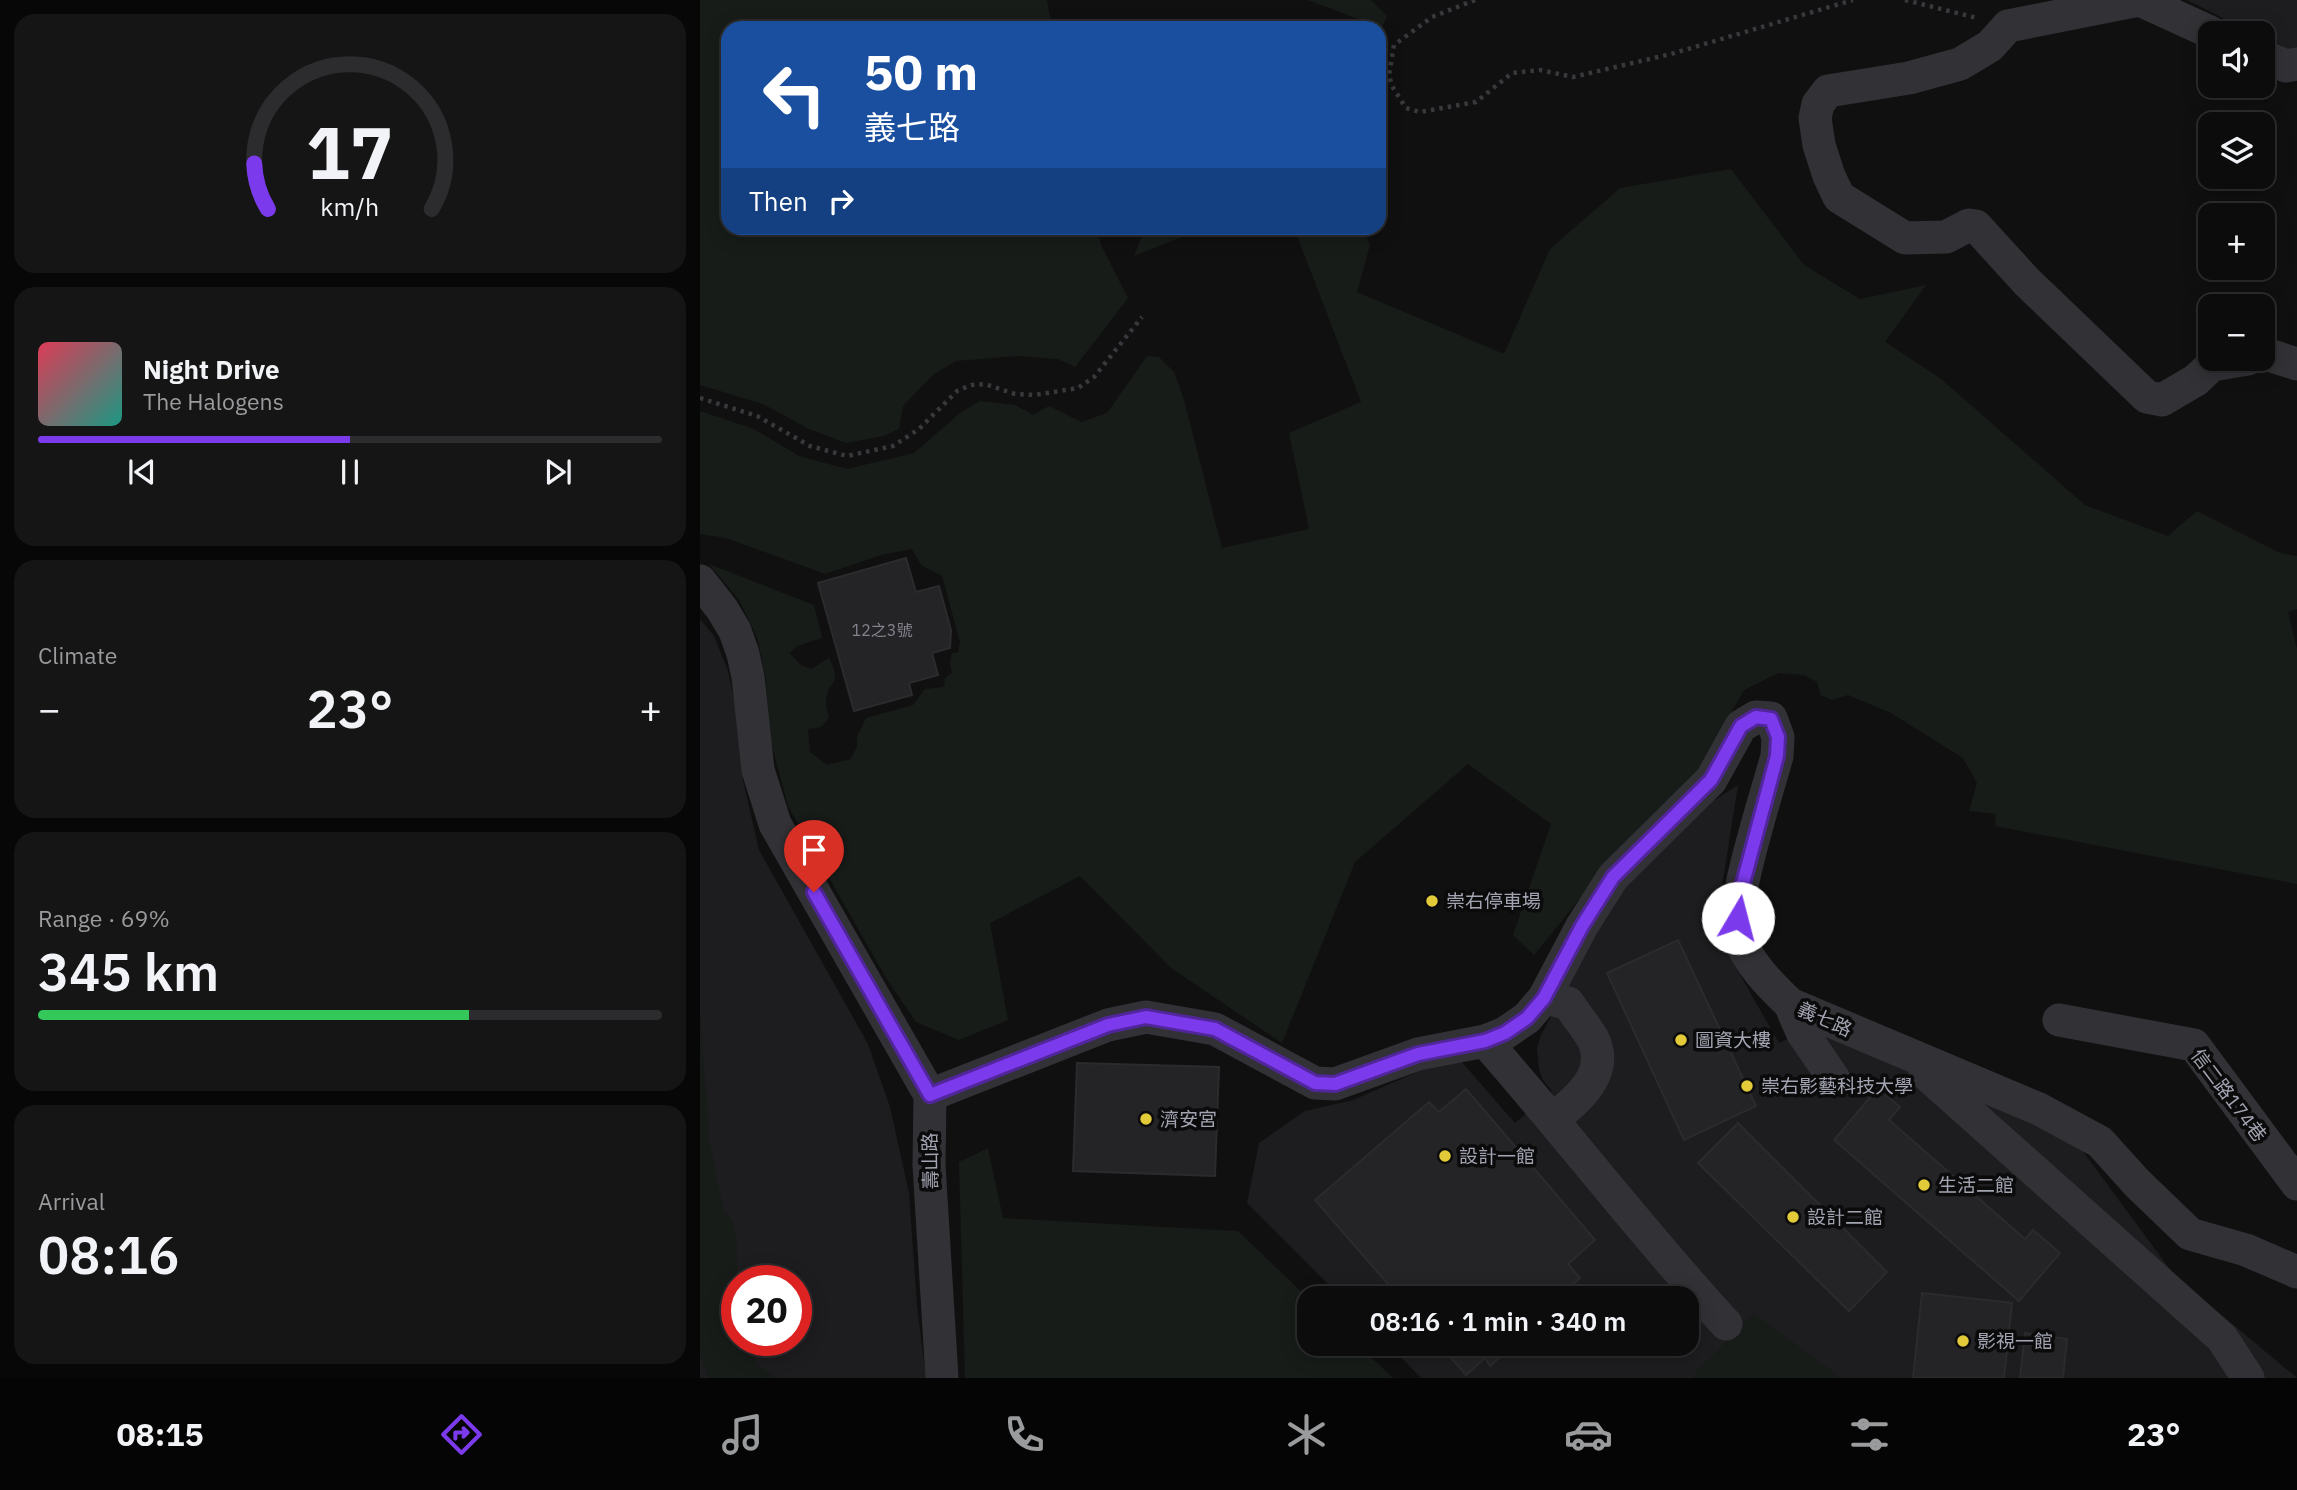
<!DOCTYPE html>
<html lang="en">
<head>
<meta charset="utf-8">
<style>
	:root { --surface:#0c0c0d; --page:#151516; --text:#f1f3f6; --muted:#9a9b9d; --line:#2c2c2e; --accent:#7c3aed }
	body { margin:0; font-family:"IBM Plex Sans","Noto Sans TC",sans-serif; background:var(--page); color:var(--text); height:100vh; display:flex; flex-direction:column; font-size:26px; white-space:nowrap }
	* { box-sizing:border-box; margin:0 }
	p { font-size:23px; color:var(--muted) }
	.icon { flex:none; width:38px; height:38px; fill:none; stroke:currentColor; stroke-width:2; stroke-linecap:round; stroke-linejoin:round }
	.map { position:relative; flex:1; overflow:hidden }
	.drawer { display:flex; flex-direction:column; gap:14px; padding:14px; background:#070707; width:700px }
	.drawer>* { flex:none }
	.guide { position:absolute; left:21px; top:21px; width:665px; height:214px; border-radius:21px; box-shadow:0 4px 18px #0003,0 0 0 2px var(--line); background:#1a4fa0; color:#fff; overflow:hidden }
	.fabs { position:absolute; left:1498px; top:21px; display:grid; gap:14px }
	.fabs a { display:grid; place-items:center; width:77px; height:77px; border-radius:14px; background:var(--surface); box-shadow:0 4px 18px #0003,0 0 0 2px var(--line); font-size:35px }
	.speed { position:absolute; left:21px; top:1265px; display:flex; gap:14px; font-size:35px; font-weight:700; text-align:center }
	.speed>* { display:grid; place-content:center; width:91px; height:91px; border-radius:50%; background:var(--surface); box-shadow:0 4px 18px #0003,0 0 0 2px var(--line); line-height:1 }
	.speed .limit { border:10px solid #d22; background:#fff; color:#111 }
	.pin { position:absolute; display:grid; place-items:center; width:60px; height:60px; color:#fff; margin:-72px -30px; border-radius:50% 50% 50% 0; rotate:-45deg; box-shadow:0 0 7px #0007 }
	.pin .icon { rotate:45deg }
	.me { position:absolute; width:77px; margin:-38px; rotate:8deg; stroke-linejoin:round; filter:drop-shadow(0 0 5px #0008) }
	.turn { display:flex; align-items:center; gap:24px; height:147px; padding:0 28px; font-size:32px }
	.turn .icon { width:91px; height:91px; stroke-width:2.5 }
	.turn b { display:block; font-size:49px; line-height:60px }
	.then { display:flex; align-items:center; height:66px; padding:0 28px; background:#0003; gap:14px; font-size:26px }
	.big { font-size:52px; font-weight:600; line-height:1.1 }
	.drawer .widget { flex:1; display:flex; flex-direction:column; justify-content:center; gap:10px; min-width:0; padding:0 24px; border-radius:21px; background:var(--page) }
	.drawer .dial { align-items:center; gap:0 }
	.dial svg { height:182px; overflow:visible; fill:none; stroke:var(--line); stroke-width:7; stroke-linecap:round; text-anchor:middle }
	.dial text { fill:var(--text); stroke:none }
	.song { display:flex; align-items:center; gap:21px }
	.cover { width:84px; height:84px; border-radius:10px; background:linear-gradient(135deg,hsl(350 70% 55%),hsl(170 70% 35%)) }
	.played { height:7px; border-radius:4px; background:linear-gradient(90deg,var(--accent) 50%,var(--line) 50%) }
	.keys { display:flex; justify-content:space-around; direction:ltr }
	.heat { display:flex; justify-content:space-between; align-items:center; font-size:38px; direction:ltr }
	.charge { height:10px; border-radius:5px; background:linear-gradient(90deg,#34c759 69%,var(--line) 0) }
	.trip { position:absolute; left:597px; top:1286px; width:402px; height:70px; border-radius:21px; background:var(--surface); box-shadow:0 4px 18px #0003,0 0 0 2px var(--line); font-weight:600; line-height:70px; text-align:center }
	.dock { display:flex; height:112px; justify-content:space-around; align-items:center; background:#050505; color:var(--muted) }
	.dock .icon { width:49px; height:49px }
	.dock .current { color:var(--accent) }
	.dock b { font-size:32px; color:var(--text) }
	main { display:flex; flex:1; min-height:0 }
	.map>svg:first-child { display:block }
</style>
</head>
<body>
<main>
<section class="drawer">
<div class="widget dial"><svg viewBox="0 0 100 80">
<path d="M14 69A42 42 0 1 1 86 69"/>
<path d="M14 69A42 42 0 0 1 8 49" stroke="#7c3aed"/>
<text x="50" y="56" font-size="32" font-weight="700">17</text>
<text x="50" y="72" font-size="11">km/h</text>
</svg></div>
<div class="widget">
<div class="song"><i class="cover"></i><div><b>Night Drive</b><p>The Halogens</p></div></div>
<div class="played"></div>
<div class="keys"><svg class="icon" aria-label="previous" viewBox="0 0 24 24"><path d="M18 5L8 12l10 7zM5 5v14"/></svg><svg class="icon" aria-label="pause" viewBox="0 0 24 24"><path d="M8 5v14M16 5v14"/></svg><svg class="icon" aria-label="next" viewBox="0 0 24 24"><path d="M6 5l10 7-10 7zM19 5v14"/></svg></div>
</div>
<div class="widget"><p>Climate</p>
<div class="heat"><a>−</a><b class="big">23°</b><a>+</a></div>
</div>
<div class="widget"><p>Range · 69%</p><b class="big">345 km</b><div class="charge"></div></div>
<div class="widget"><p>Arrival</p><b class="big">08:16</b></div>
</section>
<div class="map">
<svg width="1597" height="1378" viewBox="0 0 1597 1378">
	<rect width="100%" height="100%" fill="#101011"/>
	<g fill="#1d1c1e" fill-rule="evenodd">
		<path d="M1487 0H1597V48L1585 50 1563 39V33H1552Z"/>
		<path d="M0 619 14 636 28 671 36 707 43 780 59 850 168 1044 190 1107 209 1193 217 1306 226 1378H0ZM37 1281H96V1340H37Z"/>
		<path d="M1038 785 1015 931 1079 1043 1112 1028 1376 1142 1475 1276 1597 1378H721L688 1344H987V1298H642L547 1203 559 1143 605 1111 653 1100 731 1066 761 1061 815 1123 852 1091 843 1080 839 1069 837 1048 841 1035 896 934 927 885 1013 801Z"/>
	</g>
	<g fill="#171c19">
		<path d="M0 0H347L352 28H28V228H397L401 245 428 298 375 367 358 359 317 356 256 361 233 375 203 406 199 429 184 436 146 443 109 429 63 404 0 385Z"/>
		<path d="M608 0H671L687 16 682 28Z"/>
		<path d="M1031 169 1104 265 1160 299 1226 285 1185 342 1240 378 1385 505 1468 536 1497 511 1580 553 1597 556V609L1588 612 1597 649V884L1295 826 1296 814 1269 811 1277 783 1263 758 1191 713 1148 695 1132 700 1121 695 1117 682 1104 675 1079 673 1044 690 997 773 908 864 834 955 813 935 851 824 768 764 655 862 582 1043 471 968 380 876 290 923 308 1020 259 1040 216 1022 186 978 88 806 70 739 65 674 57 637 39 600 9 564 114 605 122 638 97 646 90 653 101 665 111 669 129 658C144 686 127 680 126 701 126 706 128 713 129 718L121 727 108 729 110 752 127 765 151 759 157 747V737L166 718 213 705 225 689 244 687 245 678 252 673 250 663 252 653 258 652 260 642 242 576 221 565 212 549 181 555 125 574 26 538 0 534V411L54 429 99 456 147 469 214 453 260 413 280 401 315 405 333 415 349 406 381 422 407 413 447 356 459 357 474 372 484 400 522 548 609 529 589 433 661 402 594 228H663L670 245 657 292 804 354 850 249 920 188Z"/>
		<path d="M454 228H504L434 256 443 233Z"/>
		<path d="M0 1017 10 1145 23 1208 33 1223 37 1247V1340L52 1341 57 1365 77 1378H8L0 1354Z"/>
		<path d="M288 1148 303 1218 538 1231 609 1299V1344H657L693 1378H265L259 1162Z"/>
		<path d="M1054 1313 1141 1378H991Z"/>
	</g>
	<g fill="#242325" stroke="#2b2a2d" stroke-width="2">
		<path d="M206 558 216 592 239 586 251 630 250 648 232 653 238 675 209 683 212 695 154 711 118 583Z"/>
		<path d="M978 940 1056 1106 984 1140 907 973Z"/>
		<path d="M377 1063 519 1067 515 1176 373 1171Z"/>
		<path d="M1178 1088 1200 1107 1189 1120 1325 1239 1333 1230 1360 1253 1319 1301 1134 1140Z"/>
		<path d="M766 1089 895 1240 868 1264 880 1278 859 1298H700L615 1200 729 1102 739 1112Z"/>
		<path d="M1038 1123 1187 1272 1149 1311 998 1163Z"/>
		<path d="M1222 1293 1312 1303 1304 1378H1213Z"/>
		<path d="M1325 1333 1367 1339 1363 1378H1320Z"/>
		<path d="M739 1344H815L790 1366 785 1358 766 1375Z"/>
	</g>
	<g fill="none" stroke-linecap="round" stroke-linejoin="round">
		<g stroke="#38383d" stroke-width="4.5" stroke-dasharray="3.5 5" stroke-linecap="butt">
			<path d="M775 0 732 17 694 45 689 75 692 86 706 108 720 112 776 102 812 73 840 70 873 77 971 54 1153 0"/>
			<path d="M1205 0 1277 18"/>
			<path d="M0 398 57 416 110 446 147 456 193 446 219 429 257 391 271 385 285 384 315 394 335 395 378 388 394 377 442 317"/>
		</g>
		<g stroke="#323236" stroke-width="33">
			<path d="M1439 0 1308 26 1290 46 1260 64 1209 78 1128 91 1118 104 1115 118 1119 145 1129 176 1139 197 1205 238 1246 237 1269 225 1276 226 1327 282 1447 397 1462 400 1496 380 1512 365 1548 359"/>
			<path d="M1440 0 1512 33"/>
			<path d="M1563 56 1586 66 1597 64"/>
			<path d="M1563 356 1569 355 1597 364"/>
			<path d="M0 581 22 609 35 631 43 654 48 677 58 770 75 824 230 1095 229 1165 242 1378"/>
			<path d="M844 998 868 1003C876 1015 886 1027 893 1039 910 1074 877 1100 853 1119"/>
			<path d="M1090 1004 1102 1032 1134 1079"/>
			<path d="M1359 1020 1494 1045 1597 1184"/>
			<path d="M785 1041C867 1134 942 1233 1026 1324"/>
			<path d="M1225 1073 1522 1338 1548 1378"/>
			<path d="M230 1095 408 1025 446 1017 515 1029 615 1083 635 1084 718 1054 785 1041 805 1033 827 1018 844 998 882 926 913 877 1011 780 1041 726 1056 717 1071 718 1078 737 1077 756C1068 790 1029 908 1038 936 1049 964 1069 984 1090 1004L1339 1109 1400 1142 1437 1183 1490 1234 1546 1250 1597 1272"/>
		</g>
	</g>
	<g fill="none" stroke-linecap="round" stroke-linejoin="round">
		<defs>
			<path id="route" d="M114 892 230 1095 408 1025 446 1017 515 1029 615 1083 635 1084 718 1054 785 1041 805 1033 827 1018 844 998 882 926 913 877 1011 780 1041 726 1056 717 1071 719 1078 737 1077 756 1038 902V918"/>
		</defs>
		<use href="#route" stroke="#51269a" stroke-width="18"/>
		<use href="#route" stroke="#7c3aed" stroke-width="12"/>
	</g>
	<g fill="#e2ca38" stroke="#0b0b0c" stroke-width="2.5">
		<circle cx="732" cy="901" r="7"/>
		<circle cx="981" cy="1040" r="7"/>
		<circle cx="1047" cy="1086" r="7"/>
		<circle cx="446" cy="1119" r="7"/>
		<circle cx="745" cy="1156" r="7"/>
		<circle cx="1224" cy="1185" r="7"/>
		<circle cx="1093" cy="1217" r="7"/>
		<circle cx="1263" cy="1341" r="7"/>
	</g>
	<g text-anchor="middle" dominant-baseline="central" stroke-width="7" stroke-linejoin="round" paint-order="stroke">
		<g font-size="16" fill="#82838d">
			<text x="182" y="630">12之3號</text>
		</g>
		<g font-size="19" fill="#a2a4b1" stroke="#0b0b0c" text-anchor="start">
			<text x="746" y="901">崇右停車場</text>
			<text x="995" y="1040">圖資大樓</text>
			<text x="1061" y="1086">崇右影藝科技大學</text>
			<text x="460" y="1119">濟安宮</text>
			<text x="759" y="1156">設計一館</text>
			<text x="1238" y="1185">生活二館</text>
			<text x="1107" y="1217">設計二館</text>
			<text x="1277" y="1341">影視一館</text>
		</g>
		<g font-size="19" fill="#a2a4b1" stroke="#0b0b0c">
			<text transform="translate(1125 1019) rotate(24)">義七路</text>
			<text transform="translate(1529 1095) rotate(53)">信二路174巷</text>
			<text transform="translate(230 1161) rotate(-91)">壽山路</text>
		</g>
	</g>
</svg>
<div class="fabs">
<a><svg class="icon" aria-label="sound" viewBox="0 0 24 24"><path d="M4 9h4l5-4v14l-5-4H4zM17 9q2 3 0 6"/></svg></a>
<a><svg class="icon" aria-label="layers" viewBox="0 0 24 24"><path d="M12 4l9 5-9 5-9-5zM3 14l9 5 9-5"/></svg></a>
<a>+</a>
<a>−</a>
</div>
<div class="speed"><div class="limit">20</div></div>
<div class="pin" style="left:114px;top:892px;background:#d93025"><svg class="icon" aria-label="arrive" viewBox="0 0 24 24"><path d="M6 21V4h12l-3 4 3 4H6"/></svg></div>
<svg class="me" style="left:1038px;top:918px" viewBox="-20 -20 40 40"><circle r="19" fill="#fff"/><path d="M0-13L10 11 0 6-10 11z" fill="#7c3aed"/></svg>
<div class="trip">08:16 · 1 min · 340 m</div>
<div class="guide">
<div class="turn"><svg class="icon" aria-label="left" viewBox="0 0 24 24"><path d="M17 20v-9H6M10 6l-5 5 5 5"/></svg><div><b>50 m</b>義七路</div></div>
<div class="then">Then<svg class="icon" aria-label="right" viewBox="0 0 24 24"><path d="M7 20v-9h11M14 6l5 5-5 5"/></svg></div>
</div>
</div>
</main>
<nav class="dock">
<b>08:15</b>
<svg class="icon current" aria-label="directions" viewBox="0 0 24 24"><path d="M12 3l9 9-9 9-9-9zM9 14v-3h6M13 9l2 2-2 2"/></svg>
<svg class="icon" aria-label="music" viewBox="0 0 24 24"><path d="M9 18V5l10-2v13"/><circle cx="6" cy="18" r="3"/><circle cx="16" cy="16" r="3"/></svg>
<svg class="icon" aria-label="phone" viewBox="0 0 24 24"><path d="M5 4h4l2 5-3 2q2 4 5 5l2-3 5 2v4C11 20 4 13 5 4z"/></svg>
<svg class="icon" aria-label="climate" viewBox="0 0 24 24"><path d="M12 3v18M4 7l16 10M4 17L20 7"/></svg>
<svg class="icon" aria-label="car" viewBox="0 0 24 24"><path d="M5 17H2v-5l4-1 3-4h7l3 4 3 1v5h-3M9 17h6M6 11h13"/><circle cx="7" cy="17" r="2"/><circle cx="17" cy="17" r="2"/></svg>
<svg class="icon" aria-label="filters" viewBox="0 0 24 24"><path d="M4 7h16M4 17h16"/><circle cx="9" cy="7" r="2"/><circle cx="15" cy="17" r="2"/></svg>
<b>23°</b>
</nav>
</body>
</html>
